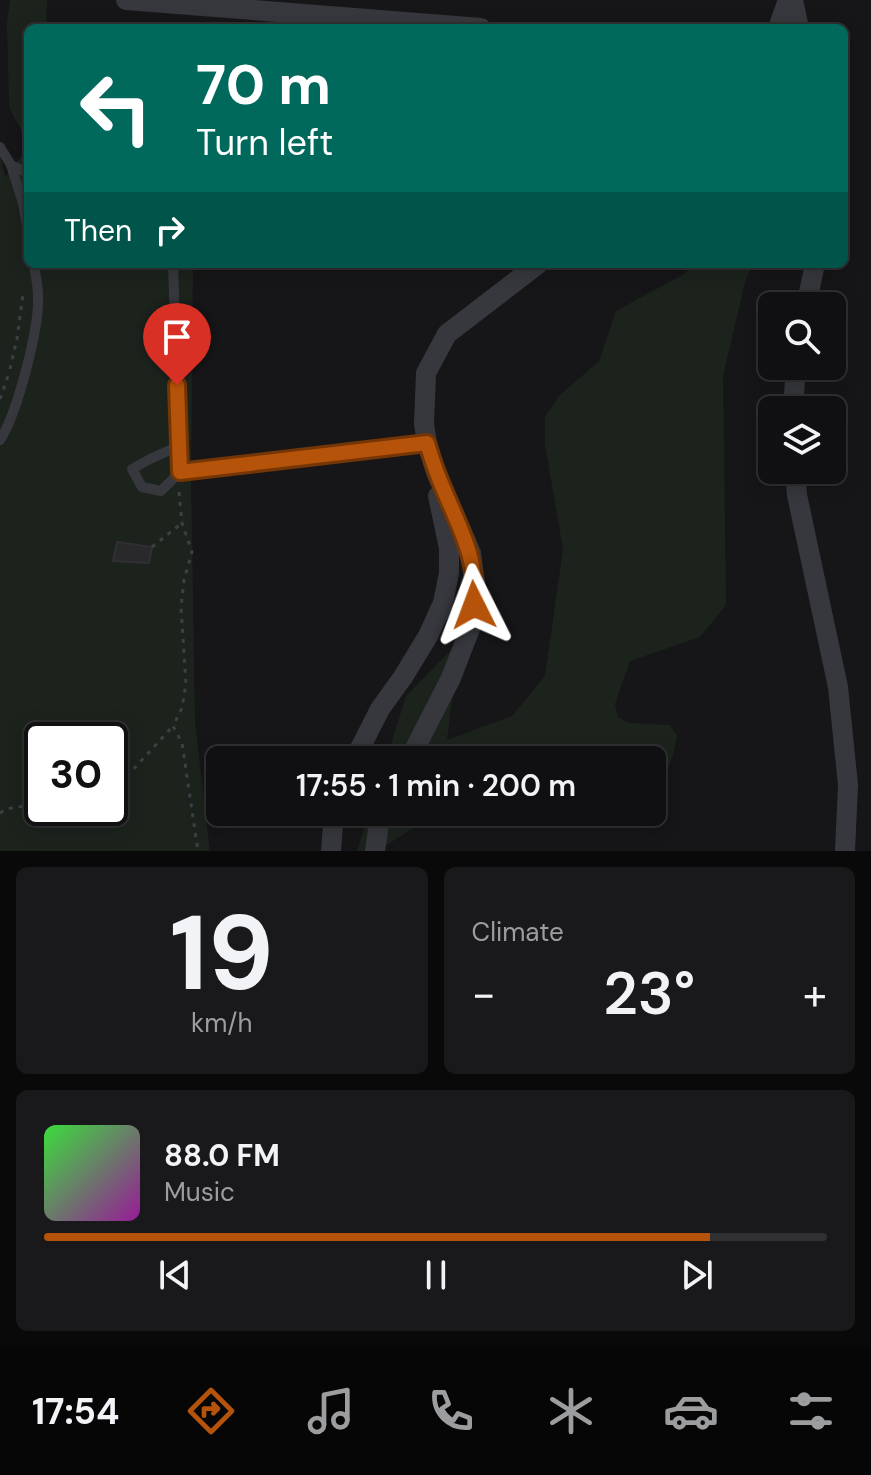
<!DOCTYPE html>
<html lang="en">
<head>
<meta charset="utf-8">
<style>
	:root { --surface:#101012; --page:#19191b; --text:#f1f3f6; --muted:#9c9d9f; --line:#303032; --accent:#b45309 }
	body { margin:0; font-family:"DM Sans",sans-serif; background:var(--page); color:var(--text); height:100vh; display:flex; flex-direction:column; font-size:30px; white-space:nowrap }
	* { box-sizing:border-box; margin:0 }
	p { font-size:26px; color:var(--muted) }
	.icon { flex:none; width:44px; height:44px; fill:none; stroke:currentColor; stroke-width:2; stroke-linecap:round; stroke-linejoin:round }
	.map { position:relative; height:851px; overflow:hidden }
	.details { display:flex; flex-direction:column; gap:16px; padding:16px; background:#09090a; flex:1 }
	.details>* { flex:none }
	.guide { position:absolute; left:24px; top:24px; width:824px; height:244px; border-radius:12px; box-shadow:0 4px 20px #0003,0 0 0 2px var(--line); background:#00695c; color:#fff; overflow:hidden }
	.buttons { position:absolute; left:758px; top:292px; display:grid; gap:16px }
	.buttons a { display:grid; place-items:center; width:88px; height:88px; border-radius:12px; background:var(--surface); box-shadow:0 4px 20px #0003,0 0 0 2px var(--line); font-size:40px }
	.speed { position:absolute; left:24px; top:722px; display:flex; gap:16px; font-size:40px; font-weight:700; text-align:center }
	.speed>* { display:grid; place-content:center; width:104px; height:104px; border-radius:50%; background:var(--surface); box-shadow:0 4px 20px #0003,0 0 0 2px var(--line); line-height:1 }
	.speed .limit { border:4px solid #111; border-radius:12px; background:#fff; color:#111 }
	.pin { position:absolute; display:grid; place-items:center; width:68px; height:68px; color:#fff; margin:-82px -34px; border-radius:50% 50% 50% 0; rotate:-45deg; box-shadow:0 0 8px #0007 }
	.pin .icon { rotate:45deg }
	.me { position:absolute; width:88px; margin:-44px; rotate:357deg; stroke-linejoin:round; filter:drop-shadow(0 0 6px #0008) }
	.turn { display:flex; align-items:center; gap:28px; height:168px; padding:0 40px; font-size:36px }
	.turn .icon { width:104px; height:104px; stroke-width:2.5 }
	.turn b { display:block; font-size:56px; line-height:68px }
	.then { display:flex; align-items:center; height:76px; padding:0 40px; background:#0003; gap:16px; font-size:30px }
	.big { font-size:60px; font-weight:600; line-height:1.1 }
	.details .card { flex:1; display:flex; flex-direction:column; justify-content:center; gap:12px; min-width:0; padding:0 28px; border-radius:12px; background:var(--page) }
	.details .dial { align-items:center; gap:0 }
	.dial b { font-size:104px; line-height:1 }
	.song { display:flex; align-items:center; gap:24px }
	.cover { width:96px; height:96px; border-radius:12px; background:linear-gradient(135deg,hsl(120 70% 55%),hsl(300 70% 35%)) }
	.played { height:8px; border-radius:4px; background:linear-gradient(90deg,var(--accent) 85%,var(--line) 85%) }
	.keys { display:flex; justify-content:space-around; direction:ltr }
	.heat { display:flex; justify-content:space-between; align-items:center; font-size:44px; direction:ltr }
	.details .tiles { flex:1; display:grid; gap:16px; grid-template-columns:1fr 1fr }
	.card:last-child { grid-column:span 2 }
	.trip { position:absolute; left:206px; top:746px; width:460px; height:80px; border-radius:12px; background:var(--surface); box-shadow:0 4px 20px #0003,0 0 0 2px var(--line); font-weight:600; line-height:80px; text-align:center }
	.tab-bar { display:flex; height:128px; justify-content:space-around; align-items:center; background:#060607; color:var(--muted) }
	.tab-bar .icon { width:56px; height:56px }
	.tab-bar .current { color:var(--accent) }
	.tab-bar b { font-size:36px; color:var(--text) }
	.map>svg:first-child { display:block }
</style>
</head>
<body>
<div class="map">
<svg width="871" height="851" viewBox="0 0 871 851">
	<rect width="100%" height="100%" fill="#161618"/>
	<g fill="#1c231d" fill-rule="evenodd">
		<path d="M10 0H47L46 28H28V135L22 132 9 107 7 22Z"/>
		<path d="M22 155 28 157V264H193L191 481 195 722 210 851H0V156L5 177ZM42 740H110V808H42Z"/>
		<path d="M694 264H752L745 282 723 376 726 605 700 637 630 661 615 704 618 717 629 723 670 725 677 736C672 758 672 771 652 783V760H386L406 696 459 642 447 740 512 716 545 676 563 549 545 444V417L560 395 599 361 616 311 684 274Z"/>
		<path d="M369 812H519L508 820 421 823 385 846 384 851H357Z"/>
	</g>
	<path fill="#29292c" stroke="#303034" stroke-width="2" d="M117 542 152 547 149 563 113 561Z"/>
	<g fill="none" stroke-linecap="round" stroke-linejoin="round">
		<g stroke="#3d3f44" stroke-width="3" stroke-dasharray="4 6" stroke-linecap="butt">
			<path d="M10 369 17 339 23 294"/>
			<path d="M0 399 8 376"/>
			<path d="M179 492 182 523 192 552 184 580 181 607 186 684 182 708 173 726 182 743 198 851"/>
			<path d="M152 547 182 523"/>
			<path d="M110 787 130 773 173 726"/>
			<path d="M0 813 6 809 42 803"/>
		</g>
		<g stroke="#37383d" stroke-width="10">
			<path d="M0 147 11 165 28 173"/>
			<path d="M11 165 23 203 28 231"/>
			<path d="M173 264 180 472"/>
			<path d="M0 440C17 414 40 327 38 295 38 285 35 274 34 264"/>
			<path d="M179 446 150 459 132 469 142 487 161 491 180 472 427 443"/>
		</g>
		<g stroke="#37383d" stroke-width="20">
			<path d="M126 0 481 28"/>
			<path d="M793 0 799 28"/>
			<path d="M778 28 788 0"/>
			<path d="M806 306 815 264"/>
			<path d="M793 410 796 366"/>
			<path d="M795 470 797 495 838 687 848 785 845 851"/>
			<path d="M354 760 380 709 403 677 428 636 443 603 449 573V548L438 496"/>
			<path d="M409 760 451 678 473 621 476 589 471 553 436 472 427 443 424 424 426 373 447 334 538 264"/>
			<path d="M331 851 334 812"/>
			<path d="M375 851 379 824 384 812"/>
		</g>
	</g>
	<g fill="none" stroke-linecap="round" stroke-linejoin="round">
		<defs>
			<path id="route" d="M177 385 180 472 427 443C430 453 433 463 437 473 454 519 479 554 474 605"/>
		</defs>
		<use href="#route" stroke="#753606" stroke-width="20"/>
		<use href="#route" stroke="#b45309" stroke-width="14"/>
	</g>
</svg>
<div class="buttons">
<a><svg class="icon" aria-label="search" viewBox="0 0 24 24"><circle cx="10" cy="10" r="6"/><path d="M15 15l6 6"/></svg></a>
<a><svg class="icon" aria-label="layers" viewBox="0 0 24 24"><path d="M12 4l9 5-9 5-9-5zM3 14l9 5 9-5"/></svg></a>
</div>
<div class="speed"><div class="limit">30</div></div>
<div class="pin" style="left:177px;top:385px;background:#d93025"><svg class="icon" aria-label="arrive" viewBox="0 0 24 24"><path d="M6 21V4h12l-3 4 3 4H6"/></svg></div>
<svg class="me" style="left:474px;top:605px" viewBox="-20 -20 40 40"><path d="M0-17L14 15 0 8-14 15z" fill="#b45309" stroke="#fff" stroke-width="4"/></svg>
<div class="trip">17:55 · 1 min · 200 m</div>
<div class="guide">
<div class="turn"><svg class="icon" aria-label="left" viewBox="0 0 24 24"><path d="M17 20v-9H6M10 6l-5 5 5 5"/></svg><div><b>70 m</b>Turn left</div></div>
<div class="then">Then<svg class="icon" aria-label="right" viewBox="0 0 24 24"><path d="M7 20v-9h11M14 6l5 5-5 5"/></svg></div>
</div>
</div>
<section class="details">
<div class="tiles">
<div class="card dial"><b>19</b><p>km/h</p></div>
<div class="card"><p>Climate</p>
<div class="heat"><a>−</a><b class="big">23°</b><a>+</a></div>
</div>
<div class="card">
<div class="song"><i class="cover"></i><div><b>88.0 FM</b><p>Music</p></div></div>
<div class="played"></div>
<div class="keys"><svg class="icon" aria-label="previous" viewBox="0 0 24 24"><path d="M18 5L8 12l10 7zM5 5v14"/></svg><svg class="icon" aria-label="pause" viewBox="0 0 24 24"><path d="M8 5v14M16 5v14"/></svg><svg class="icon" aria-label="next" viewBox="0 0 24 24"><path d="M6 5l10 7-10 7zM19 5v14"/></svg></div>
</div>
</div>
</section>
<nav class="tab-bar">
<b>17:54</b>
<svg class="icon current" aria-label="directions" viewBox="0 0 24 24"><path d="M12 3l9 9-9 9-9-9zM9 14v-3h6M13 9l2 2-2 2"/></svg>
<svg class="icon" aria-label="music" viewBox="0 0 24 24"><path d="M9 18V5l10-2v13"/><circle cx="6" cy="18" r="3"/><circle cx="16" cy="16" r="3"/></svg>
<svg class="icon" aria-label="phone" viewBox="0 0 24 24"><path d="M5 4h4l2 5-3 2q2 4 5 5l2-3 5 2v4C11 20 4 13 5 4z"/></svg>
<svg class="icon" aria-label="climate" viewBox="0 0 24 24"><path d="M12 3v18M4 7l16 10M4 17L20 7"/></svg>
<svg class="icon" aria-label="car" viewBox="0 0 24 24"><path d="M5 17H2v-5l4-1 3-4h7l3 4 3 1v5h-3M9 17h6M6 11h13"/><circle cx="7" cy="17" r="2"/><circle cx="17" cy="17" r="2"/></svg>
<svg class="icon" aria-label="filters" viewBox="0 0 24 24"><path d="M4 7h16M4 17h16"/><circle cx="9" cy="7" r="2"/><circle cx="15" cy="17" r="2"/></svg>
</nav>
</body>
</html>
